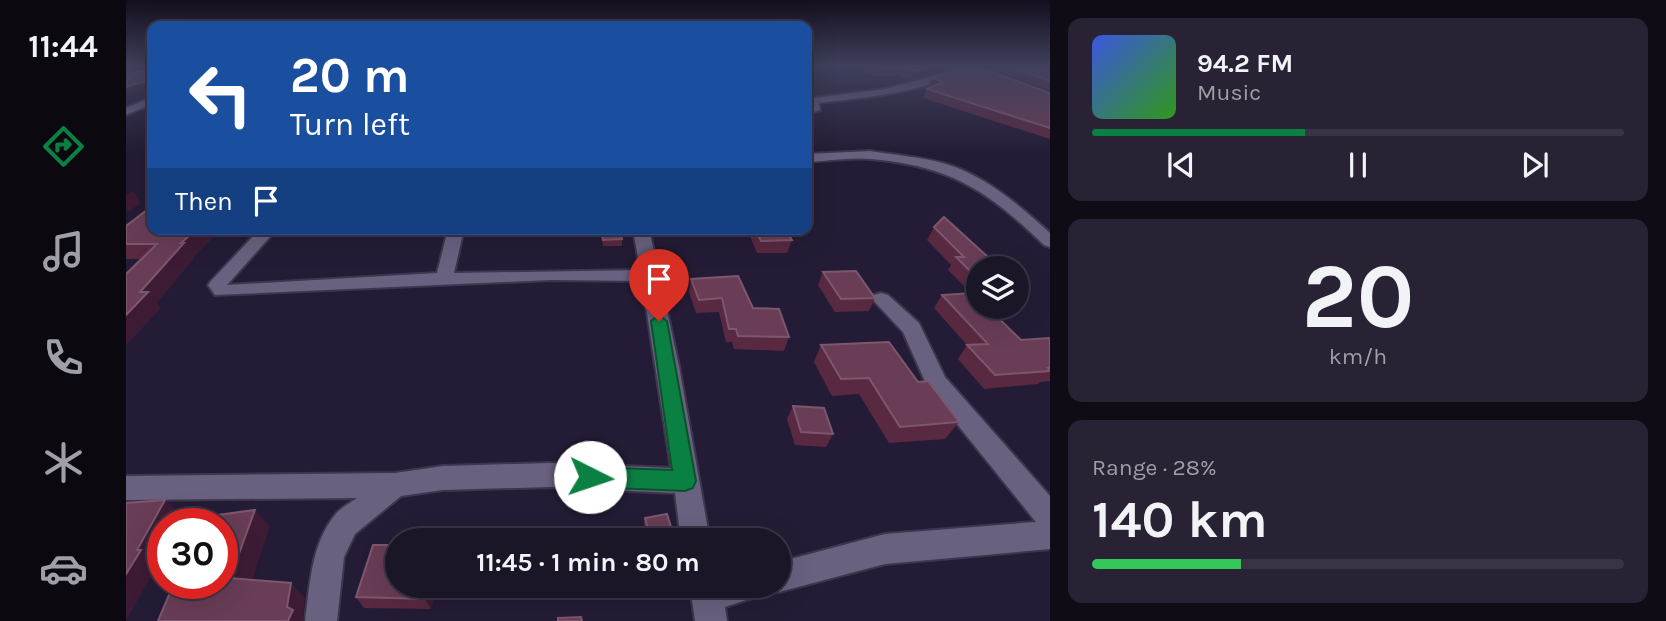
<!DOCTYPE html>
<html lang="en">
<head>
<meta charset="utf-8">
<style>
	:root { --surface:#1b1528; --page:#282234; --text:#f1f3f6; --muted:#a09fa8; --line:#393445; --accent:#0b8043 }
	body { margin:0; font-family:Karla,sans-serif; background:var(--page); color:var(--text); height:100vh; display:flex; flex-direction:column; font-size:26px; white-space:nowrap }
	* { box-sizing:border-box; margin:0 }
	p { font-size:23px; color:var(--muted) }
	.icon { flex:none; width:38px; height:38px; fill:none; stroke:currentColor; stroke-width:2; stroke-linecap:round; stroke-linejoin:round }
	.map { position:relative; flex:1; overflow:hidden }
	.sheet { display:flex; flex-direction:column; gap:18px; padding:18px; background:#0f0c16; width:616px }
	.sheet>* { flex:none }
	.banner { position:absolute; left:21px; top:21px; width:665px; height:214px; border-radius:14px; box-shadow:0 7px 28px #0002,0 0 0 2px var(--line); background:#1a4fa0; color:#fff; overflow:hidden }
	.fabs { position:absolute; left:840px; top:256px; display:grid; gap:14px }
	.fabs a { display:grid; place-items:center; width:63px; height:63px; border-radius:50%; background:var(--surface); box-shadow:0 7px 28px #0002,0 0 0 2px var(--line); font-size:35px }
	.speed { position:absolute; left:21px; top:508px; display:flex; gap:14px; font-size:35px; font-weight:700; text-align:center }
	.speed>* { display:grid; place-content:center; width:91px; height:91px; border-radius:50%; background:var(--surface); box-shadow:0 7px 28px #0002,0 0 0 2px var(--line); line-height:1 }
	.speed .limit { border:10px solid #d22; background:#fff; color:#111 }
	.pin { position:absolute; display:grid; place-items:center; width:60px; height:60px; color:#fff; margin:-72px -30px; border-radius:50% 50% 50% 0; rotate:-45deg; box-shadow:0 0 7px #0007 }
	.pin .icon { rotate:45deg }
	.me { position:absolute; width:77px; margin:-38px; rotate:94deg; stroke-linejoin:round; filter:drop-shadow(0 0 5px #0008) }
	.turn { display:flex; align-items:center; gap:24px; height:147px; padding:0 28px; font-size:32px }
	.turn .icon { width:91px; height:91px; stroke-width:2.5 }
	.turn b { display:block; font-size:49px; line-height:60px }
	.then { display:flex; align-items:center; height:66px; padding:0 28px; background:#0003; gap:14px; font-size:26px }
	.big { font-size:52px; font-weight:700; line-height:1.1 }
	.sheet .tile { flex:1; display:flex; flex-direction:column; justify-content:center; gap:10px; min-width:0; padding:0 24px; border-radius:14px; background:var(--page) }
	.sheet .dial { align-items:center; gap:0 }
	.dial b { font-size:91px; line-height:1 }
	.song { display:flex; align-items:center; gap:21px }
	.cover { width:84px; height:84px; border-radius:10px; background:linear-gradient(135deg,hsl(230 70% 55%),hsl(110 70% 35%)) }
	.played { height:7px; border-radius:4px; background:linear-gradient(90deg,var(--accent) 40%,var(--line) 40%) }
	.keys { display:flex; justify-content:space-around; direction:ltr }
	.charge { height:10px; border-radius:5px; background:linear-gradient(90deg,#34c759 28%,var(--line) 0) }
	.trip { position:absolute; left:259px; top:528px; width:406px; height:70px; border-radius:35px; background:var(--surface); box-shadow:0 7px 28px #0002,0 0 0 2px var(--line); font-weight:700; line-height:70px; text-align:center }
	main { display:flex; flex:1; min-height:0 }
	.tab-bar { display:flex; flex-direction:column; width:126px; justify-content:space-around; align-items:center; background:#0b0810; color:var(--muted) }
	.tab-bar .icon { width:49px; height:49px }
	.tab-bar .selected { color:var(--accent) }
	.tab-bar b { font-size:32px; color:var(--text) }
	.map>svg:first-child { display:block }
</style>
</head>
<body>
<main>
<nav class="tab-bar">
<b>11:44</b>
<svg class="icon selected" aria-label="directions" viewBox="0 0 24 24"><path d="M12 3l9 9-9 9-9-9zM9 14v-3h6M13 9l2 2-2 2"/></svg>
<svg class="icon" aria-label="music" viewBox="0 0 24 24"><path d="M9 18V5l10-2v13"/><circle cx="6" cy="18" r="3"/><circle cx="16" cy="16" r="3"/></svg>
<svg class="icon" aria-label="phone" viewBox="0 0 24 24"><path d="M5 4h4l2 5-3 2q2 4 5 5l2-3 5 2v4C11 20 4 13 5 4z"/></svg>
<svg class="icon" aria-label="climate" viewBox="0 0 24 24"><path d="M12 3v18M4 7l16 10M4 17L20 7"/></svg>
<svg class="icon" aria-label="car" viewBox="0 0 24 24"><path d="M5 17H2v-5l4-1 3-4h7l3 4 3 1v5h-3M9 17h6M6 11h13"/><circle cx="7" cy="17" r="2"/><circle cx="17" cy="17" r="2"/></svg>
</nav>
<div class="map">
<svg width="924" height="621" viewBox="0 0 924 621">
	<rect width="100%" height="100%" fill="#241c36"/>
	<g fill="none" stroke-linecap="round" stroke-linejoin="round">
		<defs>
			<g id="minor">
				<path d="M831 66H841C813 92 731 98 693 103L694 110 681 114V108L684 107 681 102 687 98 759 89 823 72Z"/>
				<path d="M26 70V76L0 78V72Z"/>
				<path d="M26 97V104L0 115V108Z"/>
				<path d="M744 151C769 155 796 157 820 164 860 176 894 206 924 233V247L918 245C862 191 825 166 745 159 724 157 702 161 681 162V154Z"/>
				<path d="M134 229H151L101 285 311 273 322 229H338L328 273 514 270 507 229H523L553 366 584 541H555L549 493 424 487 317 490 275 496 229 534 218 557 211 621H179C184 585 185 544 209 515 214 508 224 503 231 498L0 500V476L269 473 317 466 424 463 545 468 516 281 425 280 89 295 82 285 85 281Z"/>
				<path d="M755 293 762 295 793 323 819 377 924 496V549L759 564 653 592 642 586H653V562L759 534 910 522 802 388 777 332 746 299 748 295Z"/>
				<path d="M564 586H633L629 597 599 607 601 621H569Z"/>
			</g>
		</defs>
		<use href="#minor" stroke="#3d364c" stroke-width="4"/>
		<use href="#minor" fill="#696180" fill-rule="evenodd"/>
	</g>
	<g fill="#592941">
		<path d="M727 66H826L822 70 784 80 771 75 750 76Z"/>
		<path d="M856 66H924V91Z"/>
		<path d="M806 78 924 93V139L797 98 801 89 805 87 802 86Z"/>
		<path d="M0 226 95 229 67 257 68 258 30 303 34 308 0 345 15 259H0Z"/>
		<path d="M808 227 852 268V299L895 340 924 338V381L914 382 912 384 858 389 832 359 841 345 808 308 816 295 845 293 822 270 825 265 801 240Z"/>
		<path d="M155 229H218L216 233H157Z"/>
		<path d="M475 229H494L496 239V246H477Z"/>
		<path d="M621 229H659L666 240 661 253H631Z"/>
		<path d="M697 272 749 298 743 311 709 312 692 285Z"/>
		<path d="M565 279 627 308 663 337 658 351 608 349 606 342H600L593 312 570 313 563 292Z"/>
		<path d="M695 345 792 382 833 422 819 439 763 443 733 394 706 396 688 362Z"/>
		<path d="M667 406 707 434 700 447 669 445 661 419Z"/>
		<path d="M519 518 546 530 544 536 522 540 518 524Z"/>
		<path d="M271 586H310L305 609 238 608 230 597Z"/>
	</g>
	<g fill="#3d1b35">
		<path d="M0 66H25L26 67 0 69Z"/>
		<path d="M807 66H826L822 70 784 80 788 71Z"/>
		<path d="M26 79V87L0 95V87Z"/>
		<path d="M7 191 15 203 0 213V195Z"/>
		<path d="M71 229H95L67 257 68 258 30 303 34 308 0 345V315L14 292 55 243Z"/>
		<path d="M39 500 55 514 50 523H37V549L30 562 33 563 0 620V574L11 550Z"/>
		<path d="M129 510 144 526 122 593 104 578Z"/>
		<path d="M165 583 179 598 177 619 179 621H162L161 607Z"/>
		<path d="M302 586H310L305 609 299 599Z"/>
	</g>
	<g fill="#683d55" stroke="#7c576e" stroke-width="2">
		<path d="M25 66H26V79L0 87V81L10 73 24 71Z"/>
		<path d="M749 66H807L788 71 774 67 753 68Z"/>
		<path d="M839 66H850L924 93V128L801 89 818 82 806 78 834 70Z"/>
		<path d="M883 66H924V81Z"/>
		<path d="M26 206V229H71L55 243H58L14 292H22L0 315V274L31 244H0V226Z"/>
		<path d="M818 217 874 268H852V279L830 257H838L808 227Z"/>
		<path d="M475 229H494L496 239 477 240Z"/>
		<path d="M629 229H659L666 240 635 241Z"/>
		<path d="M730 271 749 298 715 299 697 272Z"/>
		<path d="M612 276 627 308 653 309 663 337 612 336 610 329H603L596 298 573 300 565 279Z"/>
		<path d="M846 293 852 299V306H860L895 340 924 338V368H922L924 371 869 375 841 345 862 344 816 295Z"/>
		<path d="M763 342 792 382 802 381 833 422 774 427 743 378 715 379 695 345Z"/>
		<path d="M667 406 698 408 707 434 675 432Z"/>
		<path d="M39 500 11 550H15L0 574V503Z"/>
		<path d="M129 510 104 578 165 583 161 607 167 610 162 621H32L48 583H96V523H74L77 517Z"/>
		<path d="M541 514 546 530 523 534 519 518Z"/>
		<path d="M268 538H292L291 541H271V586H302L299 599 230 597 247 545H266Z"/>
		<path d="M455 617 456 621H432V618Z"/>
	</g>
	<linearGradient id="sky" x2="0" y2="1"><stop stop-color="#140f1e"/><stop offset="0.43" stop-color="#3f405d"/><stop offset="1" stop-color="#3f405d" stop-opacity="0"/></linearGradient>
	<rect width="924" height="153" fill="url(#sky)"/>
	<path fill="#0b8043" stroke="#07532c" stroke-width="2" d="M533 315 541 321 570 481 567 488 559 491 464 487 456 484 453 477 456 470 464 467 546 470 525 321Z"/>
</svg>
<div class="fabs">
<a><svg class="icon" aria-label="layers" viewBox="0 0 24 24"><path d="M12 4l9 5-9 5-9-5zM3 14l9 5 9-5"/></svg></a>
</div>
<div class="speed"><div class="limit">30</div></div>
<div class="pin" style="left:533px;top:321px;background:#d93025"><svg class="icon" aria-label="arrive" viewBox="0 0 24 24"><path d="M6 21V4h12l-3 4 3 4H6"/></svg></div>
<svg class="me" style="left:464px;top:477px" viewBox="-20 -20 40 40"><circle r="19" fill="#fff"/><path d="M0-13L10 11 0 6-10 11z" fill="#0b8043"/></svg>
<div class="trip">11:45 · 1 min · 80 m</div>
<div class="banner">
<div class="turn"><svg class="icon" aria-label="left" viewBox="0 0 24 24"><path d="M17 20v-9H6M10 6l-5 5 5 5"/></svg><div><b>20 m</b>Turn left</div></div>
<div class="then">Then<svg class="icon" aria-label="arrive" viewBox="0 0 24 24"><path d="M6 21V4h12l-3 4 3 4H6"/></svg></div>
</div>
</div>
<section class="sheet">
<div class="tile">
<div class="song"><i class="cover"></i><div><b>94.2 FM</b><p>Music</p></div></div>
<div class="played"></div>
<div class="keys"><svg class="icon" aria-label="previous" viewBox="0 0 24 24"><path d="M18 5L8 12l10 7zM5 5v14"/></svg><svg class="icon" aria-label="pause" viewBox="0 0 24 24"><path d="M8 5v14M16 5v14"/></svg><svg class="icon" aria-label="next" viewBox="0 0 24 24"><path d="M6 5l10 7-10 7zM19 5v14"/></svg></div>
</div>
<div class="tile dial"><b>20</b><p>km/h</p></div>
<div class="tile"><p>Range · 28%</p><b class="big">140 km</b><div class="charge"></div></div>
</section>
</main>
</body>
</html>
